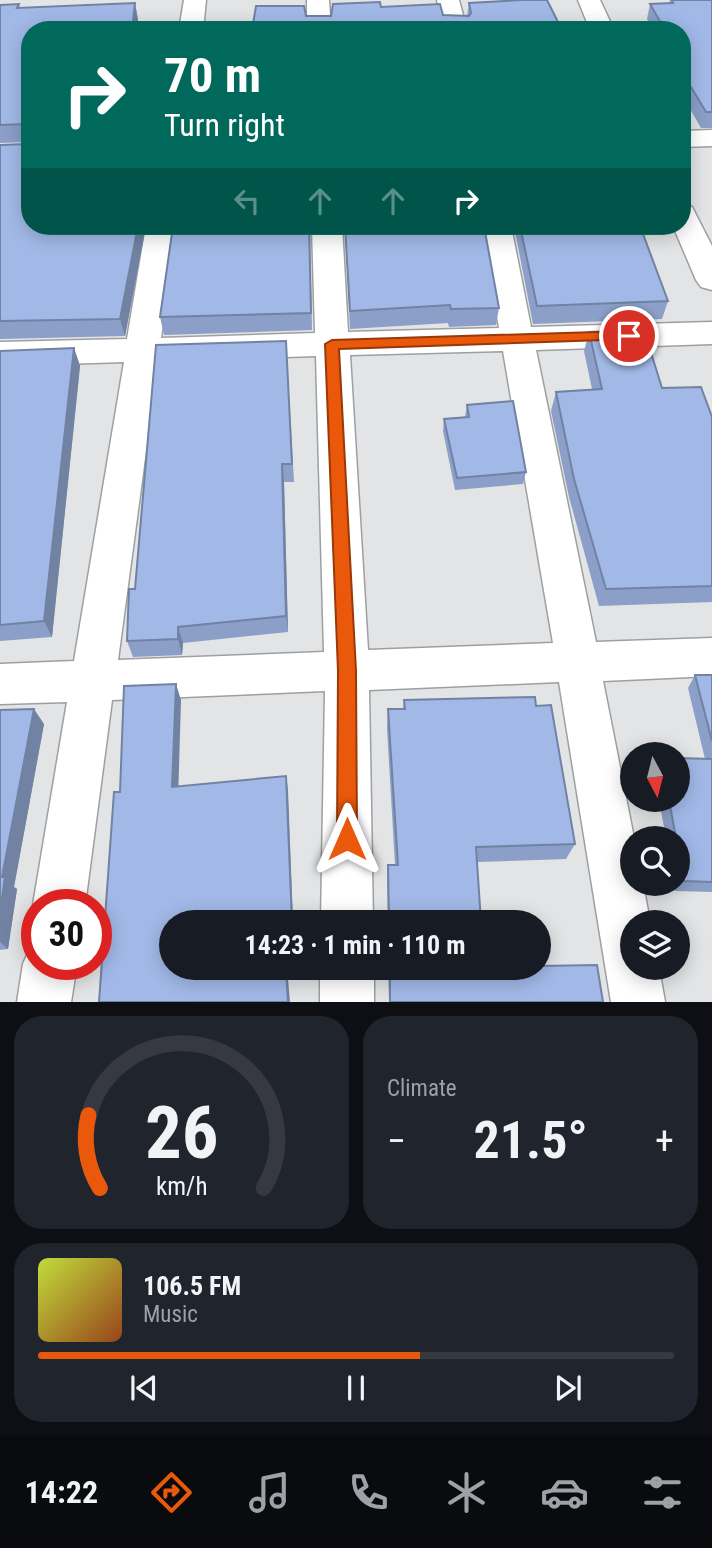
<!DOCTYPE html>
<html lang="en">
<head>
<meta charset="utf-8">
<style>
	:root { --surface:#171b24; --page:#20242c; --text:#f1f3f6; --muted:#9ea1a6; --line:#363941; --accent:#ea580c }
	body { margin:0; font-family:"Roboto Condensed",sans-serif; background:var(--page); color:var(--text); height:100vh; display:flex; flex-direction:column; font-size:26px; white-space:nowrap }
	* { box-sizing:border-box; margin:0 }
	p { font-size:23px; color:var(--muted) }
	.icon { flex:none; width:38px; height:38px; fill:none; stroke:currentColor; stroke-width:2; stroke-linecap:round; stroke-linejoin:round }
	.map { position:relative; height:1002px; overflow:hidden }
	.sheet { display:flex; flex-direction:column; gap:14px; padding:14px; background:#0d0f14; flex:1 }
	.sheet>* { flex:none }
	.top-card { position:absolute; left:21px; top:21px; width:670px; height:214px; border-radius:28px; box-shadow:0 4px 18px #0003; background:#00695c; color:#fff; overflow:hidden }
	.needle { width:46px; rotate:173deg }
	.controls { position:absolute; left:620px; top:742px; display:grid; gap:14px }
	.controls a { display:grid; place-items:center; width:70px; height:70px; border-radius:50%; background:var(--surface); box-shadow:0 4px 18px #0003; font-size:35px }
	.speed { position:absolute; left:21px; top:889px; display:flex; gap:14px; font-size:35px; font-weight:700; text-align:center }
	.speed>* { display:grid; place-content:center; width:91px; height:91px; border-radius:50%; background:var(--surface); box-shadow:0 4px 18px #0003; line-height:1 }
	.speed .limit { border:10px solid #d22; background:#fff; color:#111 }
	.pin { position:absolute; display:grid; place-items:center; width:60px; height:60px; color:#fff; margin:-30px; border:4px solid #fff; border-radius:50%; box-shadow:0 2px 7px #0007 }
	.me { position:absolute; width:77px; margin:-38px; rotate:0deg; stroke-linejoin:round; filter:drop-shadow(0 0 5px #0008) }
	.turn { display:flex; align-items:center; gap:24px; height:147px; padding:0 28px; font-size:32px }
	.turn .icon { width:91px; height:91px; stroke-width:2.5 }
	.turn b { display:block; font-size:49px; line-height:60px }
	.lanes { display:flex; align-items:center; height:66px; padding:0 28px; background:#0003; justify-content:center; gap:35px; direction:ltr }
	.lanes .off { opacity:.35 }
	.big { font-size:52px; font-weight:700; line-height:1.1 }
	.sheet .widget { flex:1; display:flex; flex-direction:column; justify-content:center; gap:10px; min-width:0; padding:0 24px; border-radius:28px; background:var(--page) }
	.sheet .dial { align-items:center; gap:0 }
	.dial svg { height:182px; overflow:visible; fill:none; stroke:var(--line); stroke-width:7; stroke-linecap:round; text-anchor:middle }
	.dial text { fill:var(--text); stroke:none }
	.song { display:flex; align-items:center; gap:21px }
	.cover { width:84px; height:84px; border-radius:10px; background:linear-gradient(135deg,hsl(70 70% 55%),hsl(20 70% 35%)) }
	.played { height:7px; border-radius:4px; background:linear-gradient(90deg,var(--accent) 60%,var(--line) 60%) }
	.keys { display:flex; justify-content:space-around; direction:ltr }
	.heat { display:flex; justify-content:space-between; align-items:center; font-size:38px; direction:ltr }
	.sheet .tiles { flex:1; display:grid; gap:14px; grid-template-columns:1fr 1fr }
	.widget:last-child { grid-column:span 2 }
	.trip { position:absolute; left:159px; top:910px; width:392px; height:70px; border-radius:35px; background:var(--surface); box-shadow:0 4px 18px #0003; font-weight:700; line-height:70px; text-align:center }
	.tabs { display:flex; height:112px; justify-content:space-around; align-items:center; background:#090b0e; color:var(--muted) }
	.tabs .icon { width:49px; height:49px }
	.tabs .current { color:var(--accent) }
	.tabs b { font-size:32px; color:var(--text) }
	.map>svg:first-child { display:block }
</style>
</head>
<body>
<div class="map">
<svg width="712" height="1002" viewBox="0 0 712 1002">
	<rect width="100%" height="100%" fill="#e3e4e6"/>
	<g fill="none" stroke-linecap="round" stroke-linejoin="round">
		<defs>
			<g id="minor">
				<path d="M184 0H206L203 30H179Z"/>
				<path d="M307 0H329L331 30H307Z"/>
				<path d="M437 0H459L467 30H443Z"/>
				<path d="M578 0H600L614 30H590Z"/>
				<path d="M712 130V146L682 147V131Z"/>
				<path d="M682 204 692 207 712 246V290L701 287 696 280 673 226H682Z"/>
				<path d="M146 226H176L161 338 315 333 312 226H342L348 332 499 328 481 226H511L531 327 712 322V344L536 350 596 642 712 638V676L603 681 634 838 632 884H643L650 922H632V968H659L665 1002H611L559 682 369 690 373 922H321L325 691 112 700 85 905H37V913L33 905 67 702 0 704V664L74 661 124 362 0 366V342L127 339ZM503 351 553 643 368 650 350 355ZM316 356 324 652 118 660 158 361Z"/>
				<path d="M37 943V964H77L71 1002H17L23 964 31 945Z"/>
				<rect x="320" y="968" width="54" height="34"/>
			</g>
		</defs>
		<use href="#minor" stroke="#9e9fa0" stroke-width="3"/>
		<use href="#minor" fill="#fff" fill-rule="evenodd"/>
	</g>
	<g fill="#8b9fc8">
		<path d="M670 0H712V128H701L682 95V30H653L647 19 650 4 669 3Z"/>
		<path d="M135 3 138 20 30 30 146 226 125 336 0 339V145L27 144V142L0 143V5L19 4 20 8Z"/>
		<path d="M469 3 562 30 306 16H331L381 7 443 15 467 16Z"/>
		<path d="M173 226H310L312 330 164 335 160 317Z"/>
		<path d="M343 226H484L499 308 496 325 449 327 448 323 350 329 345 226Z"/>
		<path d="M514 226H642L641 229 668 301 662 319 533 324Z"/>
		<path d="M589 332 662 388 712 417V602L599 606 569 497 551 411 556 392 592 389 584 351Z"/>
		<path d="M286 341 294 482H284L288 632 183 643 182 655 133 657 127 641 135 589Z"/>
		<path d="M74 348 80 366 52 637 0 641V351Z"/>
		<path d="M467 405 526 472 523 484 455 490 443 431 444 419 465 417Z"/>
		<path d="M695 675H712V892L675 891 674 884H677V838H666L659 800H677L705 759 688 688Z"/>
		<path d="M404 700 536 706 575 844 566 859 477 862 481 922H388L387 880 388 865H395L387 728 388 709H403Z"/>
		<path d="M0 710 44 724 14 887 17 889 8 949 0 950Z"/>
		<path d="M388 968H539L603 1002H389Z"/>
	</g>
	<g fill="#7182a2">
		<path d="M135 3 138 20 137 30H132Z"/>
		<path d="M138 226H146L125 336 120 319Z"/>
		<path d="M74 348 80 366 52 637 44 621Z"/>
		<path d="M282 464 284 482 288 632 286 616Z"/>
		<path d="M178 627 183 643 182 655 178 639Z"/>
		<path d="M176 684 181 700 178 801 172 787Z"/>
		<path d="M34 709 44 724 14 887 17 889 8 949 0 942V912L2 877Z"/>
		<path d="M286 776 288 790 293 922H292Z"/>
		<path d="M286 968H287L290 1002H288Z"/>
	</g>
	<g fill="#a2b9e8" stroke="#7182a2" stroke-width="2">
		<path d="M522 0H547L562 30H252L256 6H304L306 16H331L333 4 380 2 381 7 440 4 443 15 469 16 471 13 469 3Z"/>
		<path d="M672 0H712V112H706L682 72V30H665L650 4 673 3Z"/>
		<path d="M135 3 132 30H30V226H138L120 319 0 321V145L27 144V124L0 125V5L19 4 17 8Z"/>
		<path d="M173 226H309L311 313 160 317Z"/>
		<path d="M345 226H484L499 308 451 309 450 305 350 311Z"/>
		<path d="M520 226H640L668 301 537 306Z"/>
		<path d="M644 330 662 388 701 387 712 417V586L606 589 574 479 556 392 602 389 589 332Z"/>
		<path d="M286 341 292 464H282L286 616 178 627V639L127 641 129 589H135L156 345Z"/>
		<path d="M74 348 44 621 0 625V351Z"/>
		<path d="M513 401 526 472 457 478 444 419 469 417 467 405Z"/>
		<path d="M695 675H712V741Z"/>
		<path d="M176 684 172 787 286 776 292 922H172V968H286L288 1002H99L114 792H120L124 686Z"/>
		<path d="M535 697 536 706 551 705 575 844 476 847 481 922H389L388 865H398L388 709H405L404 700Z"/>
		<path d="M34 709 2 877H5L0 912V710Z"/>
		<path d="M677 758 712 759V882L684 881 677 844V838H676L669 800H677Z"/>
		<path d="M597 965 603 1002H390V968H539V966Z"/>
	</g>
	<path fill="#ea580c" stroke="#983908" stroke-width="2" d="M629 331 636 336 634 339 339 349 356 671 357 839 354 846 347 849 340 846 337 839 338 671 325 344 332 340Z"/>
</svg>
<div class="controls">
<a><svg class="needle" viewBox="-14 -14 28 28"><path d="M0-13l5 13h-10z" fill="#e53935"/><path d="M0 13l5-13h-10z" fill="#9ea1a6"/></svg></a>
<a><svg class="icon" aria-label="search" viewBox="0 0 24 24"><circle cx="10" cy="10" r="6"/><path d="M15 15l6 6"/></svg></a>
<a><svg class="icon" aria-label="layers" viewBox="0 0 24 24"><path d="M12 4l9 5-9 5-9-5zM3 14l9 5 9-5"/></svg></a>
</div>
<div class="speed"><div class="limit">30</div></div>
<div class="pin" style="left:629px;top:336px;background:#d93025"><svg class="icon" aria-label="arrive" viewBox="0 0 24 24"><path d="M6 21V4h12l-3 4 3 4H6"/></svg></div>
<svg class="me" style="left:347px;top:839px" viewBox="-20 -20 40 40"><path d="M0-17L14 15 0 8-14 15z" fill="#ea580c" stroke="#fff" stroke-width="4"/></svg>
<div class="trip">14:23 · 1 min · 110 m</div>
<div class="top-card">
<div class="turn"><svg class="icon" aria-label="right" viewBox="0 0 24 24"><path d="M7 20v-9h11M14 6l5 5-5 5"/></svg><div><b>70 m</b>Turn right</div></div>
<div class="lanes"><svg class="icon off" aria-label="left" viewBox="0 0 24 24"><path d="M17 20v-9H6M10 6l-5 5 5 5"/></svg><svg class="icon off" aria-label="ahead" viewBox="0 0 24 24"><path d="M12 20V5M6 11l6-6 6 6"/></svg><svg class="icon off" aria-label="ahead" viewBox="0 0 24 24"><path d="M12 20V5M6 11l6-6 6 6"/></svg><svg class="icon" aria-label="right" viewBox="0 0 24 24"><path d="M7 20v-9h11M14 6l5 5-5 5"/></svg></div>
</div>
</div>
<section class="sheet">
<div class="tiles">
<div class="widget dial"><svg viewBox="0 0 100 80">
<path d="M14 69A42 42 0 1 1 86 69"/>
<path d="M14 69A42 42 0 0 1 9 37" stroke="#ea580c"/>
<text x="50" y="56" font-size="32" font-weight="700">26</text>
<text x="50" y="72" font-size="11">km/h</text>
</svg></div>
<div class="widget"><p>Climate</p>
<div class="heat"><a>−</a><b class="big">21.5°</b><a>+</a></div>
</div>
<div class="widget">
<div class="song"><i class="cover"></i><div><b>106.5 FM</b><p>Music</p></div></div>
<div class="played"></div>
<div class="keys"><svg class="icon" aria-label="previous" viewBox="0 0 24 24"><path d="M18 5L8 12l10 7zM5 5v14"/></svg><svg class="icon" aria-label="pause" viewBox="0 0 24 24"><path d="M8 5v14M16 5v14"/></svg><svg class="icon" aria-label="next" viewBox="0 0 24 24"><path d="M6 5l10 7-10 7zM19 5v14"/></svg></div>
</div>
</div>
</section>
<nav class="tabs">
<b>14:22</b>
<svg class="icon current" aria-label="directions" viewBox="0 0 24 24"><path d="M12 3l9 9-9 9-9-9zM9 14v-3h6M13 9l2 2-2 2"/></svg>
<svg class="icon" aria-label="music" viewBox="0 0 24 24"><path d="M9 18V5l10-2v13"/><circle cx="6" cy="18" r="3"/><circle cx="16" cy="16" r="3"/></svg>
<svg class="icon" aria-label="phone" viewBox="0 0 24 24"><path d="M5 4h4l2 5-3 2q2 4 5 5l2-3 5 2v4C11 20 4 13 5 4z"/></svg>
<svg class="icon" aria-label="climate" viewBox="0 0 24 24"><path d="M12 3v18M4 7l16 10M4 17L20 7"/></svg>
<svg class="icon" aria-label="car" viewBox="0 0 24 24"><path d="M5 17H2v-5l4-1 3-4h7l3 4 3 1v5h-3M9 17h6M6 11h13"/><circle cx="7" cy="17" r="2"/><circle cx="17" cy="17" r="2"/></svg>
<svg class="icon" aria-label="filters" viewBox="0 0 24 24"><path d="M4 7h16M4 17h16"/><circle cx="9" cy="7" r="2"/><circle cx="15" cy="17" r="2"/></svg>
</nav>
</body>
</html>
